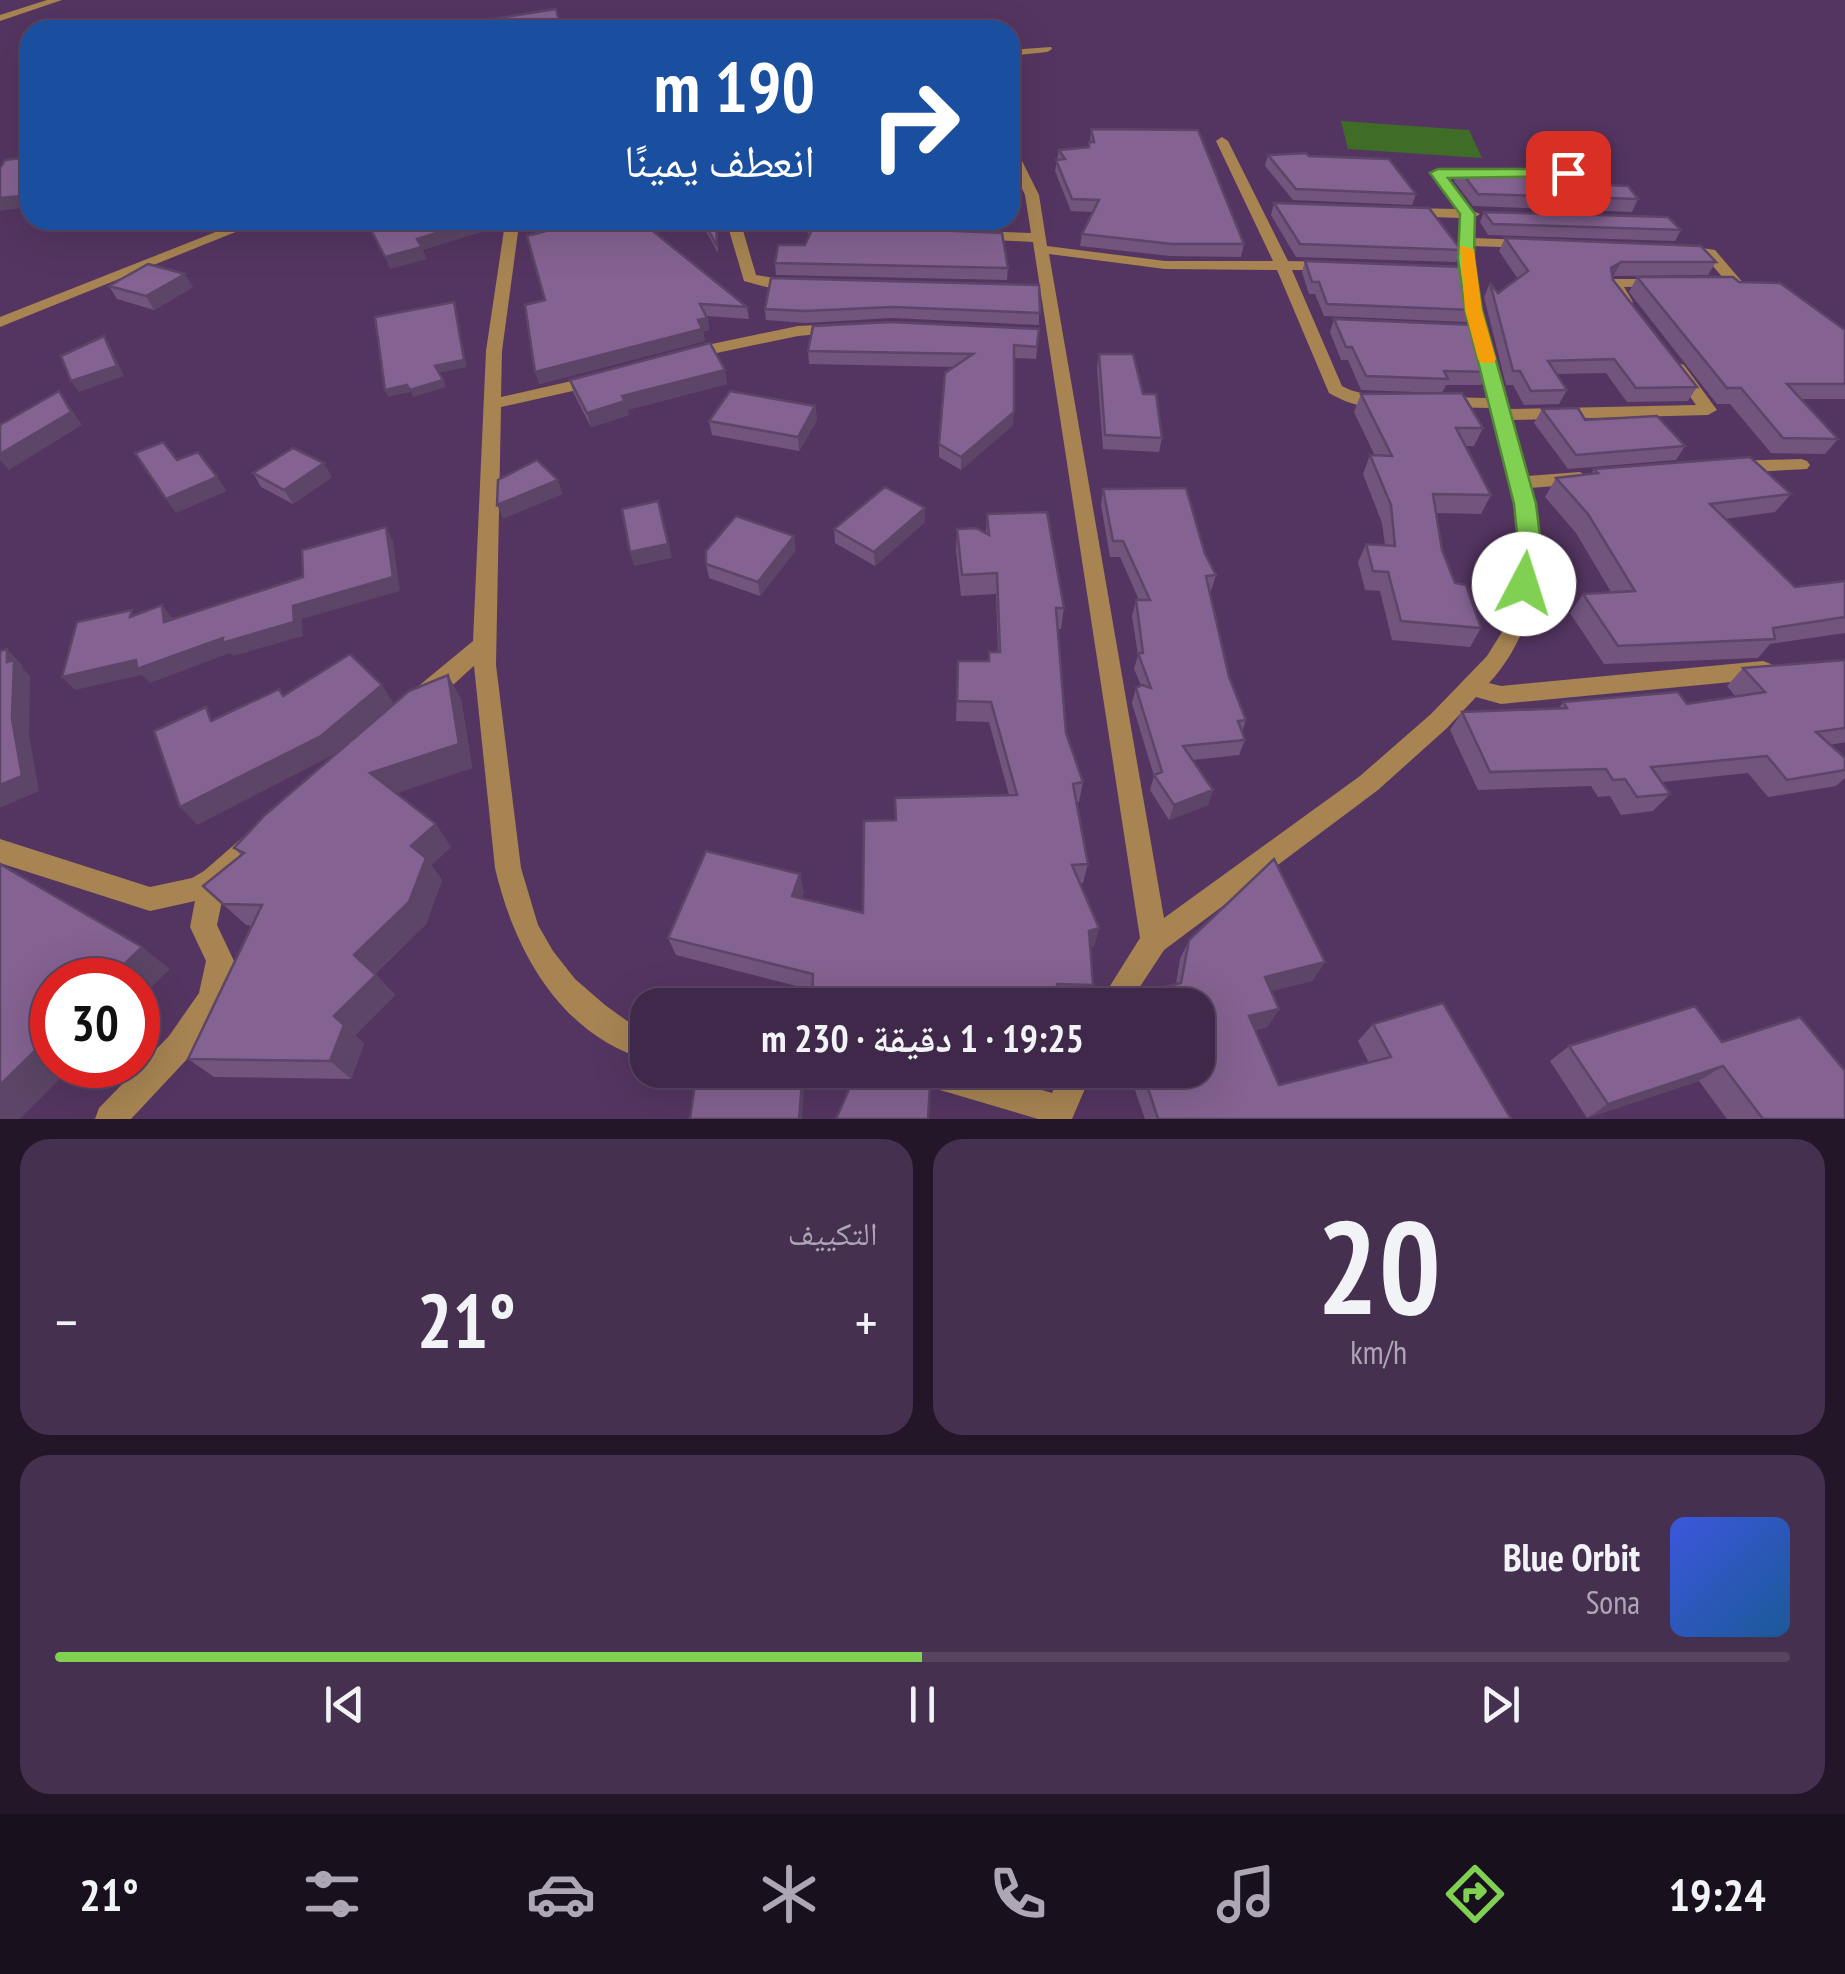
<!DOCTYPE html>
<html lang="ar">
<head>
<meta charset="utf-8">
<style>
	:root { --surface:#3f2849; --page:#463050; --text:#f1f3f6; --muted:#ada6b4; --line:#584461; --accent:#80d051 }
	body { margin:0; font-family:"PT Sans Narrow","Noto Naskh Arabic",sans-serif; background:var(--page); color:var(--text); direction:rtl; height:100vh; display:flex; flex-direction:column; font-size:38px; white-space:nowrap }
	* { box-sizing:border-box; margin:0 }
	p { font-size:32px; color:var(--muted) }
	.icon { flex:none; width:55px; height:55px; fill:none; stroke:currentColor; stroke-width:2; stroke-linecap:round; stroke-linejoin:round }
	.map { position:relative; height:1119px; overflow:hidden; direction:ltr }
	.details { display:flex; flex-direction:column; gap:20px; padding:20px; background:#231628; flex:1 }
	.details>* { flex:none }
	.hud { position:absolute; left:20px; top:20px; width:1000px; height:210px; border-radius:30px; box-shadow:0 10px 40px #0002,0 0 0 2px var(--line); direction:rtl; background:#1a4fa0; color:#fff; overflow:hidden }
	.speed { position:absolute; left:30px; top:958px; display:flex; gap:20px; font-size:50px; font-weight:700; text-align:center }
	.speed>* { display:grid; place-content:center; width:130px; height:130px; border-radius:50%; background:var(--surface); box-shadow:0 10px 40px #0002,0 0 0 2px var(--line); line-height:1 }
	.speed .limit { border:15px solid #d22; background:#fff; color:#111 }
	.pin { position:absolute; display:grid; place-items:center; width:85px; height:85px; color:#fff; margin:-42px; border-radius:20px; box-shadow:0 5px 15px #0006 }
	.me { position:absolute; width:110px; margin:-55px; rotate:5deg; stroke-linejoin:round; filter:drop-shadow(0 0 8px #0008) }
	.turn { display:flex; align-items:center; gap:35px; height:210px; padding:0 40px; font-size:45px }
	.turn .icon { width:130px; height:130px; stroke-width:2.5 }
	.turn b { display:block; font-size:70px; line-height:85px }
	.big { font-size:75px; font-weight:800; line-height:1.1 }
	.details .card { flex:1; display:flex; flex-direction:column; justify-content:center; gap:15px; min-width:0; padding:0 35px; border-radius:30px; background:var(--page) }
	.details .dial { align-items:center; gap:0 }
	.dial b { font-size:130px; line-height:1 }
	.song { display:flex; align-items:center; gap:30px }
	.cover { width:120px; height:120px; border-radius:15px; background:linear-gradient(135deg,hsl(230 70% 55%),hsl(210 70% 35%)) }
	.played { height:10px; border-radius:5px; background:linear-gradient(90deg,var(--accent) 50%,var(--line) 50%) }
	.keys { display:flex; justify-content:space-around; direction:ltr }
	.heat { display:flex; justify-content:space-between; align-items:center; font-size:55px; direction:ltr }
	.details .tiles { flex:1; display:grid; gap:20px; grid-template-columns:1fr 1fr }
	.card:last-child { grid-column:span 2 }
	.trip { position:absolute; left:630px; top:988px; width:585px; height:100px; border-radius:30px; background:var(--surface); box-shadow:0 10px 40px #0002,0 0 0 2px var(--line); font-weight:800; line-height:100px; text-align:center; direction:rtl }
	.menu { display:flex; height:160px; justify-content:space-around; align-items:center; background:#19101d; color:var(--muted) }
	.menu .icon { width:70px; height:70px }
	.menu .on { color:var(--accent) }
	.menu b { font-size:45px; color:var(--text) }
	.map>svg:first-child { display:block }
</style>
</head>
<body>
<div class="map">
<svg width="1845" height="1119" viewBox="0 0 1845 1119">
	<rect width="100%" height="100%" fill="#543561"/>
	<path fill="#3f6c26" d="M1341 121 1469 130 1482 158 1348 149Z"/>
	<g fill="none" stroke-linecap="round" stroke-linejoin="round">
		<g fill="#a78452" fill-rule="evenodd">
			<path d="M47 0H62L0 21V15Z"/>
			<path d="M1051 47 1052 49 1047 52 1010 56V50Z"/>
			<path d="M1222 137 1228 141 1288 261 1331 262 1338 266 1331 270H1292L1342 386C1363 398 1382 391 1396 401 1376 414 1348 404 1329 393L1277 270 1165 269 1049 254 1164 918 1360 776 1431 714 1487 656 1507 624 1520 544 1516 505 1491 408 1441 407 1432 402 1441 397 1488 398C1473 337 1458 280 1460 218L1407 216 1400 212 1407 208 1457 209 1432 173 1433 170H1490L1491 173 1485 177H1447L1471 210 1480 214 1474 218 1473 238 1528 240 1535 244 1528 248 1473 246 1482 310 1509 409 1696 405 1670 368 1678 363 1684 365 1717 410 1708 415 1512 420 1527 476 1580 472 1589 478 1580 484 1530 488C1548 555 1537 631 1489 683L1501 686 1763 661 1771 664 1774 670 1771 676 1763 679 1501 704 1476 697 1447 728 1378 790 1164 950 1128 1005H1098L1140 938 1033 242 975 239 968 235 975 231 1031 233 1025 195 1010 162V152L1013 151 1019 155 1039 195 1047 246 1165 261H1273L1216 141Z"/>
			<path d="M246 220H265L0 327V317Z"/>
			<path d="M519 220H536L518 232 502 351 501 397 598 375 606 380 604 384 501 407 496 665 521 868 538 925 553 951 575 979 605 1005 630 1023 648 1031V1060C561 1036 514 950 495 868L474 666C459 678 441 702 421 696L418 690 421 684 473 641 486 351 504 230Z"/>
			<path d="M726 220H740L756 275 800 282V288H770L744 281Z"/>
			<path d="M787 220 836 226 843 230C827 239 799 234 787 220Z"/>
			<path d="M1682 245 1715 250 1744 284 1737 288 1716 287V281L1725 280 1705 257 1677 252 1675 249Z"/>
			<path d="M1657 279 1662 280V286L1624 287 1633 302 1625 307 1620 305 1607 283 1614 279Z"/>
			<path d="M837 324 843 326V332L798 336 688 359 680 354 688 349 798 326Z"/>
			<path d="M1801 459 1807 461 1810 465 1807 469 1733 473 1724 467 1733 461Z"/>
			<path d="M260 827 269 830 273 838 269 846 225 886 217 925 234 961 231 982 219 1013 189 1057 131 1119H95L99 1108 169 1036 199 993 206 961 190 927 195 901 150 911 0 863V839L150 887 192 878 204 871 251 830Z"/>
			<path d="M908 1070H974L1052 1093 1063 1070H1093L1072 1119H1038L923 1085 913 1080Z"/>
		</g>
	</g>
	<g fill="#72547d">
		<path d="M1091 129 1244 244 1241 257 1170 256 1080 246 1082 234 1093 212 1071 211 1055 171 1059 150 1088 147 1089 142H1090Z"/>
		<path d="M1268 155 1309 156 1416 194 1412 205 1293 200 1265 166Z"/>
		<path d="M1459 169 1586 184 1638 199 1632 212 1473 206 1454 181Z"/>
		<path d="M1274 203 1461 250 1456 262 1296 257 1271 215Z"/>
		<path d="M1484 212 1681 230 1675 241 1488 235 1480 222Z"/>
		<path d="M700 220H716L718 253Z"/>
		<path d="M853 220H1000L999 229 853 222Z"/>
		<path d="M527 236 747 307 749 319 707 316 709 330 703 331 705 341 539 384 545 300Z"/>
		<path d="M1505 238 1716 262 1708 275 1613 276V280L1697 387 1688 401 1627 402 1606 373 1557 374 1567 390 1559 404 1524 405 1513 385H1506L1484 297 1490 283 1498 293 1518 279 1499 251Z"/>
		<path d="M805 245 1008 268 1007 280 776 275 775 263Z"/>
		<path d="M1305 261 1471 310 1466 322 1324 316 1315 294H1309L1302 272Z"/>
		<path d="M1637 277 1739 282 1845 330V399H1802L1838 439 1825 454 1771 453 1730 404H1717L1629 292Z"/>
		<path d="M1039 285V325L892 318 806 323 766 320 765 309Z"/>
		<path d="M109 286 193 287 154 310 117 299Z"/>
		<path d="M1334 319 1488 372 1481 385H1446L1442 393 1361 390 1348 360H1341L1330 332Z"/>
		<path d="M1039 329 1036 359 1014 358 1013 425 961 470 939 457V444L954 367 809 364 808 351Z"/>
		<path d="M1099 354 1143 394 1162 438 1159 452 1103 449 1097 367Z"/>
		<path d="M725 370 727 384 627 410 629 415 591 427 574 394 570 380Z"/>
		<path d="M1361 394 1483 428 1474 446H1466L1491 495 1481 514 1436 513 1442 550 1455 583 1481 628 1470 647 1392 640 1380 591 1365 590 1358 562 1366 544 1385 545 1382 523 1363 474 1370 455 1375 456 1354 412Z"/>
		<path d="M815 406 817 420 799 451 712 435 709 421Z"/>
		<path d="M1542 409 1585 420 1685 446 1676 460 1568 469 1534 423Z"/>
		<path d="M1594 469 1791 494 1775 512 1725 519 1795 587 1845 581V633L1770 644 1758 658 1604 664 1570 613 1583 594 1611 592 1576 533 1545 497 1556 478 1591 474Z"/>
		<path d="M253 473 332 477 293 504 261 487Z"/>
		<path d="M1103 489 1205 554 1216 575 1211 591H1209L1229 677 1246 720 1242 732 1245 740 1239 755 1193 760 1213 790 1208 805 1169 820 1150 790 1154 776 1132 703 1136 688 1141 685 1134 669 1138 655 1132 616 1136 600H1139L1120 557H1110L1101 505Z"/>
		<path d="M925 508V522L875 566 835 543 834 529Z"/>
		<path d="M987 514 1064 608 1061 629H1058L1066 733 1083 782 1079 802H1076L1088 864 1083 883H1080L1099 928 1094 946 1090 947 1093 985 1088 1002 812 990 676 955 668 938 804 892 801 898 863 913 1009 795 989 722 956 721 958 661H988L998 652 996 594 961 596 956 550 957 529 986 533Z"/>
		<path d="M796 550 760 596 709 578 706 564Z"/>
		<path d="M1845 660V742L1830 745 1845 758V778L1836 786 1768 797 1748 773 1662 782 1670 794 1653 811 1621 815 1610 796 1598 797 1591 786 1478 790 1450 730 1462 712 1559 708 1563 702 1687 704 1735 696 1727 686 1743 668Z"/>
		<path d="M461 699 472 768 396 793 451 847 431 865 442 880 426 924 375 974 395 995 355 1035 364 1044 351 1079 214 1077 188 1059 252 926 246 925 203 886 241 855 234 848Z"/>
		<path d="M1189 940 1325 962 1312 981 1271 991 1279 1009 1267 1027 1255 1030 1279 1085 1369 1063 1358 1041 1373 1024 1511 1119H1145L1128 1070H1198V1005H1133L1138 993 1176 984 1180 959Z"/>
		<path d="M1722 1042 1845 1119H1727L1699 1081 1587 1118 1550 1061 1569 1046Z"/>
	</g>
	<g fill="#5c4566">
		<path d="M30 195V207L0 211V198Z"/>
		<path d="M478 220H481L485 231 423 250 427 259 390 269 385 257 417 239Z"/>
		<path d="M1621 262 1614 275 1604 282 1611 268Z"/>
		<path d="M185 274 193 287 154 310 146 296Z"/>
		<path d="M454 302 467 367 438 373 435 366Z"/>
		<path d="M707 318 709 330 703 331 705 341 539 384 535 372Z"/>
		<path d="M104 336 110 346 124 376 79 392 71 381Z"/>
		<path d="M725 370 727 384 627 410 629 415 591 427 587 413 622 396Z"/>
		<path d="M443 380 446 387 413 397 410 390Z"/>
		<path d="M407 385 410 392 388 397 385 390Z"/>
		<path d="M59 391 82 425 9 470 0 460V454Z"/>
		<path d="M815 406 817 420 799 451 798 437Z"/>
		<path d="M1014 412 1013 425 961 470V457Z"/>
		<path d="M324 463 332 477 293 504 284 490Z"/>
		<path d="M217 477 227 491 176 513 166 499Z"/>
		<path d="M558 480 563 494 503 519 497 505Z"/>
		<path d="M925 508V522L875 566 874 552Z"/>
		<path d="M662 515 672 558 634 566 630 552Z"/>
		<path d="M386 527 393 541 400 591 302 619 303 636 233 656 230 653 150 683 142 675 75 690 62 677 293 606Z"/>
		<path d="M794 536 796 550 760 596 758 582Z"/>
		<path d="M162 605 173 619 164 622Z"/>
		<path d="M7 649 22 665 23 669 30 676 29 735 39 791 0 808V785L12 719Z"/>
		<path d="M448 675 461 699 472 768 386 797 370 773Z"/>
		<path d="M382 685 394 704 335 754 197 825 180 807Z"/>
		<path d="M1213 790 1208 805 1169 820 1174 805Z"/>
		<path d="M436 824 451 847 431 865 442 880 426 924 373 975 354 955 411 846Z"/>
		<path d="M800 874 804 892 796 914 792 896Z"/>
		<path d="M1099 928 1094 946 1084 948 1089 931Z"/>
		<path d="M142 947 170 969 138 1001V980H108Z"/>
		<path d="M1325 962 1312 981 1254 996 1265 977Z"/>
		<path d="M376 975 395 995 355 1035 334 1016Z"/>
		<path d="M1279 1009 1267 1027 1238 1034 1249 1016Z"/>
		<path d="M344 1025 364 1044 351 1079 330 1061Z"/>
		<path d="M52 1034V1065H74L20 1119H0V1085Z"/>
		<path d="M1723 1066 1699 1081 1587 1118 1608 1104Z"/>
		<path d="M803 1070 805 1076 802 1119H799Z"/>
	</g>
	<g fill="#846291" stroke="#5c4566" stroke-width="2.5">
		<path d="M556 9 561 30H462L460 24Z"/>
		<path d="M1091 129 1198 130 1244 244H1172L1082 234 1099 200 1072 199 1056 160 1065 159 1059 150 1089 147V142H1094Z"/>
		<path d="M1306 153 1309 156 1389 159 1416 194 1296 189 1268 155Z"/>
		<path d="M30 157V195L0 198V168L5 160Z"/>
		<path d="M1459 169H1572L1586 184 1628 186 1638 199 1478 194Z"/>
		<path d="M1274 203 1429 208 1461 250 1300 244Z"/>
		<path d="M1484 212 1668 217 1681 230 1493 224Z"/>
		<path d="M366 220H478L417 239 422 247 385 257Z"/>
		<path d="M602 220H639L747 307 700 304 707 318 698 320 702 329 535 372 525 305 545 300 527 236 577 223Z"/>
		<path d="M703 220H716L717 246Z"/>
		<path d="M814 225 1002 233 1008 268 775 263 778 245H805Z"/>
		<path d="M1505 238 1701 246 1716 262H1621L1611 268 1613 280 1697 387 1636 388 1614 359 1548 361 1567 390 1531 391 1520 371H1513L1490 283 1498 293 1528 271Z"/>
		<path d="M1305 261 1463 267 1471 310 1327 304 1319 282H1312Z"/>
		<path d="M148 264 185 274 146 296 109 286Z"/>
		<path d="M1637 277H1733L1739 282 1780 283 1845 330V384H1787L1838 439 1783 438 1741 388H1727Z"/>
		<path d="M771 278 1039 285 1040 313 892 307 805 311 765 309Z"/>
		<path d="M454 302 464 360 435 366 443 380 410 390 407 385 385 390 375 317Z"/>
		<path d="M1334 319 1476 325 1488 372 1444 371 1448 379 1366 376 1352 347H1346Z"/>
		<path d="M890 322 1039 329 1037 347 1014 345V412L961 457 939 444 945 373 973 354 808 351 813 326Z"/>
		<path d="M104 336 117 366 71 381 61 356Z"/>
		<path d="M710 343 725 370 622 396 625 401 587 413 570 380Z"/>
		<path d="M1099 354H1133L1143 394H1156L1162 438 1105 435Z"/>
		<path d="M59 391 71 412 0 454V425Z"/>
		<path d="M730 391 815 406 798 437 709 421Z"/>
		<path d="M1462 393 1483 428H1456L1491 495 1433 494 1442 550 1455 583 1466 585 1481 628 1401 621 1388 572 1373 571 1366 544 1395 546 1391 505 1370 455 1392 456 1361 394Z"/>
		<path d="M1578 408 1585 420 1657 416 1685 446 1576 455 1542 409Z"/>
		<path d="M163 442 177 460 198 452 217 477 166 499 135 453Z"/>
		<path d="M293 448 324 463 284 490 253 473Z"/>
		<path d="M1750 457 1791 494 1710 504 1795 587 1845 581V617L1773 628 1775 639 1618 646 1583 594 1635 591 1588 514 1556 478 1598 473 1594 469Z"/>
		<path d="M537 460 558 480 497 505 498 480Z"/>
		<path d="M885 487 925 508 874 552 834 529Z"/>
		<path d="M1186 488 1205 554 1216 575 1206 576 1229 677 1246 720 1238 721 1245 740 1183 746 1213 790 1174 805 1154 775 1162 772 1136 688 1142 685 1151 688 1138 653H1143L1136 600H1150L1123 541H1113L1103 489Z"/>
		<path d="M658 501 668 544 630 552 622 509Z"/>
		<path d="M1047 512 1064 608H1056L1066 733 1083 782 1073 784 1088 864 1072 865 1099 928 1089 931 1093 985 1057 984 1058 1005H812L813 974 668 938 706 851 800 874 792 896 863 913 864 821 896 820 895 798 1017 795 991 702 957 701 958 661H989V652H1000L997 573 962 575 957 529 976 528 989 535 987 514Z"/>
		<path d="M736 516 794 536 758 582 706 564V551Z"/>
		<path d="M386 527 393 577 293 606 294 622 222 643 223 638 137 669 136 660 62 677 77 622 132 610 130 617 162 605 164 622 303 577 302 550Z"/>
		<path d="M7 649V662L14 660 12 719 22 776 0 785V651Z"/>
		<path d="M350 654 382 685 321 736 180 807 154 731 206 707 211 721 279 689 283 696Z"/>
		<path d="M1845 660V728L1816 732 1845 758V770L1787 780 1767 756 1651 767 1670 794 1637 797 1625 779 1613 780 1606 769 1490 772 1462 712 1567 708 1563 702 1678 692 1687 704 1765 692 1743 668Z"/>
		<path d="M448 675 459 744 370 773 436 824 411 846 426 858 409 902 354 955 376 975 334 1016 344 1025 330 1061 188 1059 262 905 223 904 203 886 244 853 234 848 265 815 409 691Z"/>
		<path d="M1274 859 1325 962 1265 977 1279 1009 1249 1016 1279 1085 1391 1057 1373 1024 1443 1003 1511 1119H1158L1142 1070H1198V1005H1135L1138 993 1181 983 1189 940Z"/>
		<path d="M0 864 142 947 108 980H52V1034L0 1085Z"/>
		<path d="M1695 1006 1722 1042 1800 1017 1845 1071V1119H1763L1723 1066 1608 1104 1569 1046Z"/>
		<path d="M697 1070H803L799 1119H690Z"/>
		<path d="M854 1078 930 1084 928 1119H836Z"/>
	</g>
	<path fill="#80d051" stroke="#538735" stroke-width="2.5" d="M1568 169 1575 173 1573 176 1448 178 1475 214 1474 259 1482 310 1536 504 1541 544 1535 584 1524 593 1512 584 1518 544 1514 504 1465 310 1458 259 1460 214 1430 173 1438 169Z"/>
	<path fill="#f59e0b" d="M1460 246 1474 249 1482 310 1496 359 1494 363H1481L1478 359 1465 310Z"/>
</svg>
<div class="speed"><div class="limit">30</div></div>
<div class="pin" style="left:1568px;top:173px;background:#d93025"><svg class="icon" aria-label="arrive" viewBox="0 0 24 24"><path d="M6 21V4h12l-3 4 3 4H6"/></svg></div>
<svg class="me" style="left:1524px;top:584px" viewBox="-20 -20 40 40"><circle r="19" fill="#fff"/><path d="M0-13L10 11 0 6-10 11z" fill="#80d051"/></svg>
<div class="trip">19:25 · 1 دقيقة · 230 m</div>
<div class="hud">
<div class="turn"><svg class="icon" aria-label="right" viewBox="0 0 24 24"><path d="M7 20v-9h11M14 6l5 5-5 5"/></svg><div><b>190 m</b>انعطف يمينًا</div></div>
</div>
</div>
<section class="details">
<div class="tiles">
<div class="card dial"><b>20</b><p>km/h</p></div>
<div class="card"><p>التكييف</p>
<div class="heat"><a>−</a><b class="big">21°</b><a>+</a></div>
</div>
<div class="card">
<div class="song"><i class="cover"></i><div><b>Blue Orbit</b><p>Sona</p></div></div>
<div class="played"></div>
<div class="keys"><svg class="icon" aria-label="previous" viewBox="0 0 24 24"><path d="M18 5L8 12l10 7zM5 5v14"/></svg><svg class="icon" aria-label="pause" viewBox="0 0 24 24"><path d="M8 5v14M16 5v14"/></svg><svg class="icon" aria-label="next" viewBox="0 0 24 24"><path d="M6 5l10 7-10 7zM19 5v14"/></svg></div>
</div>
</div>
</section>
<nav class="menu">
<b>19:24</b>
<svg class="icon on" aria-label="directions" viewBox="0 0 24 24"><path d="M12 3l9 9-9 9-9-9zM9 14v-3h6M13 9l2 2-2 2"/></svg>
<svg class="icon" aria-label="music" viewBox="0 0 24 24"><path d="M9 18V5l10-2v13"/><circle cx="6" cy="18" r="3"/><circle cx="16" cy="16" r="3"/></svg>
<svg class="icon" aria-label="phone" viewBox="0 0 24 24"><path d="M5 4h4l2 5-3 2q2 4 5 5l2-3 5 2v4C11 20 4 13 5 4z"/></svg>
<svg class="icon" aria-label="climate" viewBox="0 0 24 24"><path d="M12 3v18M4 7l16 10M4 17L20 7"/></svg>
<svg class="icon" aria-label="car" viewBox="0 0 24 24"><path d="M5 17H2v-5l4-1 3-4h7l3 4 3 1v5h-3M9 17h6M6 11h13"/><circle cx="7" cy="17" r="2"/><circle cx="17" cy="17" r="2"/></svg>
<svg class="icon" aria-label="filters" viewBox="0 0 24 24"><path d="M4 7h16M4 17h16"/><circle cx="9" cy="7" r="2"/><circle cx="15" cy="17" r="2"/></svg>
<b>21°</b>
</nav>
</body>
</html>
